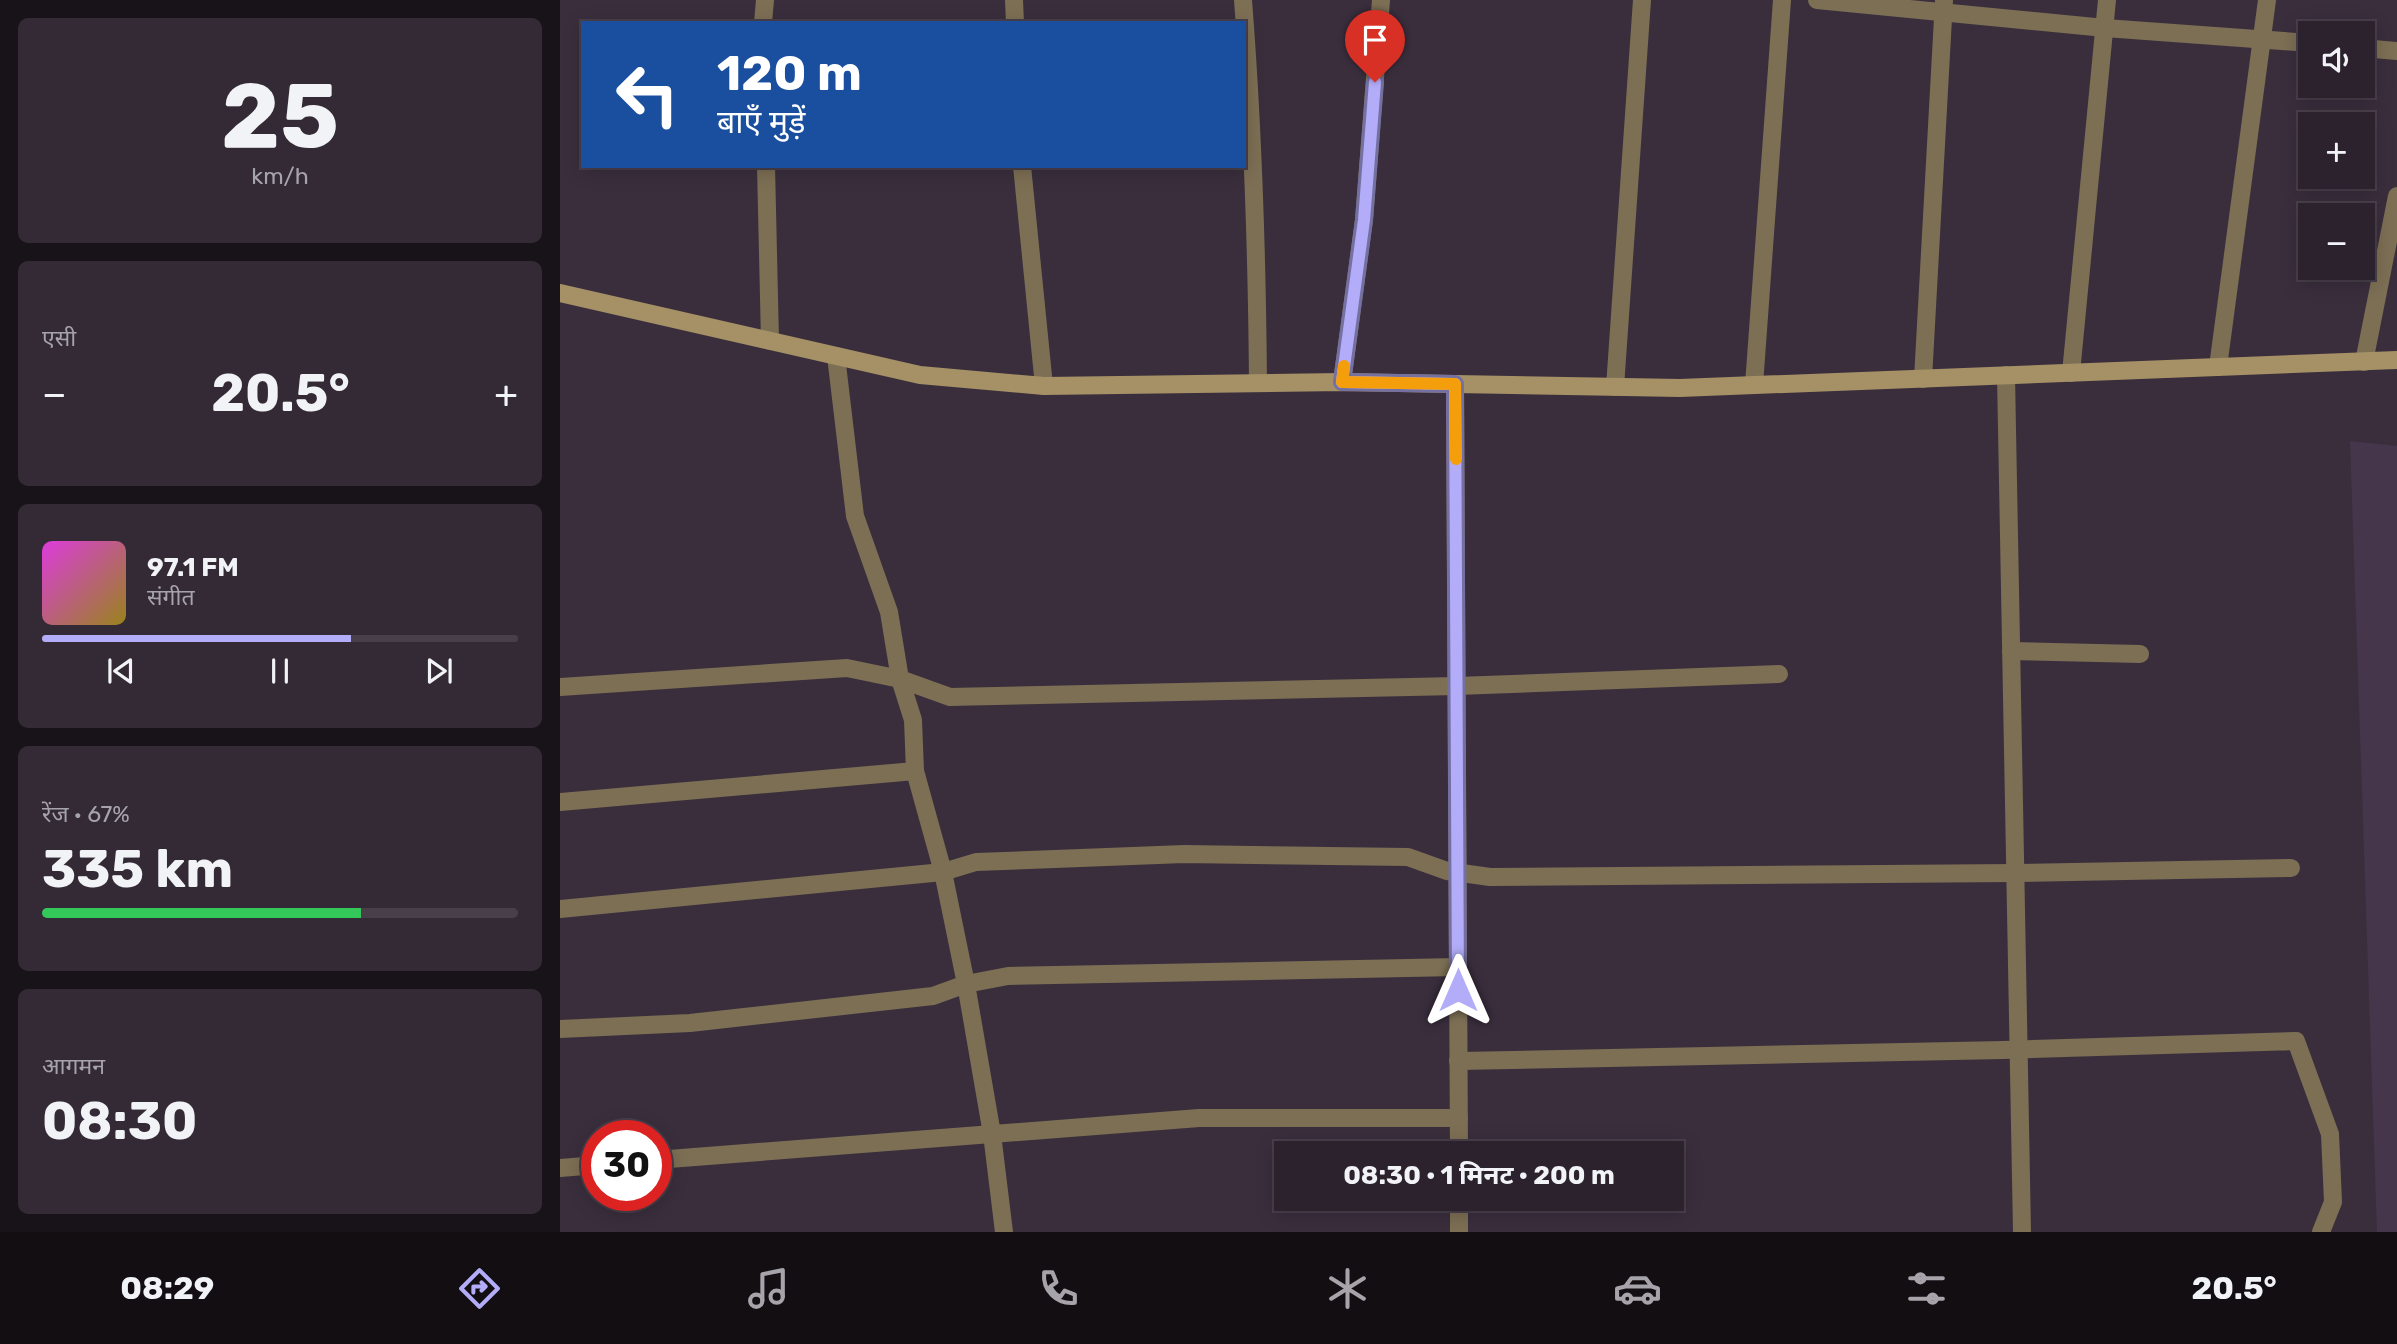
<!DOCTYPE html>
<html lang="hi">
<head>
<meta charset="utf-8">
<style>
	:root { --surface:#2c222e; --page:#342a36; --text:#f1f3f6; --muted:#a6a4aa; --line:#483f4a; --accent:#b3adf9 }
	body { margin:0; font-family:Rubik,"Noto Sans Devanagari",sans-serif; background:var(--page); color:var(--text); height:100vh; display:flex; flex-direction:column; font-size:26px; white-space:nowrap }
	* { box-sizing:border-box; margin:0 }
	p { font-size:23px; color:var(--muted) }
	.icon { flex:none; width:38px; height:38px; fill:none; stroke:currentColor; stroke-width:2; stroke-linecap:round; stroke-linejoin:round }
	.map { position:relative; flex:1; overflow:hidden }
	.side { display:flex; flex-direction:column; gap:18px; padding:18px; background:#181319; width:560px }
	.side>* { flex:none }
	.banner { position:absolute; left:21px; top:21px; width:665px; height:147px; border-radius:0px; box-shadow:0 4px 18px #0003,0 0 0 2px var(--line); background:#1a4fa0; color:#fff; overflow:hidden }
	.tools { position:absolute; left:1738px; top:21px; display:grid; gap:14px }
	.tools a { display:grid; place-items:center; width:77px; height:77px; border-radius:0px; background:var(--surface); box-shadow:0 4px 18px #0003,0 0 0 2px var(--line); font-size:35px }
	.speed { position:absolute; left:21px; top:1120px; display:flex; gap:14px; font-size:35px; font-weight:700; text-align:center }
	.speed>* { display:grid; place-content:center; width:91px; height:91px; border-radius:50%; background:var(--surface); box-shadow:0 4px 18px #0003,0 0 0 2px var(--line); line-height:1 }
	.speed .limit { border:10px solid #d22; background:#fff; color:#111 }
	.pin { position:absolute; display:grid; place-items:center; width:60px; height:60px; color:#fff; margin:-72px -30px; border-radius:50% 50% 50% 0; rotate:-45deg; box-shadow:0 0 7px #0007 }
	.pin .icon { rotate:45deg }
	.me { position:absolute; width:77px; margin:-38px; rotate:0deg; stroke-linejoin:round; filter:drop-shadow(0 0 5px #0008) }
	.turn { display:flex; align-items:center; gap:24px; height:147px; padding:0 21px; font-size:32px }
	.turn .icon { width:91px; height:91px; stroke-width:2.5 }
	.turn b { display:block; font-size:49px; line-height:60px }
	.big { font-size:52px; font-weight:700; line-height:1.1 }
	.side .widget { flex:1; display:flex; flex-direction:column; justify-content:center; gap:10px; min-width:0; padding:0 24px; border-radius:10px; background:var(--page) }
	.side .dial { align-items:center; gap:0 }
	.dial b { font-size:91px; line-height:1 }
	.song { display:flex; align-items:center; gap:21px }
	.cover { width:84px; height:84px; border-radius:10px; background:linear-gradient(135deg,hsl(300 70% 55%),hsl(50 70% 35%)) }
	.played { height:7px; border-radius:4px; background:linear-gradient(90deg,var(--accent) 65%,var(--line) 65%) }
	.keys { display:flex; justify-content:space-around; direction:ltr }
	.heat { display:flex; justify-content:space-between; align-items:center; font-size:38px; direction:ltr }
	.charge { height:10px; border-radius:5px; background:linear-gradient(90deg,#34c759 67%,var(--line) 0) }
	.trip { position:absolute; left:714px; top:1141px; width:410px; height:70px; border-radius:0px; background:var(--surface); box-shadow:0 4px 18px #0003,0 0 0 2px var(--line); font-weight:700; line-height:70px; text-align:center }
	.dock { display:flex; height:112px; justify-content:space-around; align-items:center; background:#120e12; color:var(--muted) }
	.dock .icon { width:49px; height:49px }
	.dock .current { color:var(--accent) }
	.dock b { font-size:32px; color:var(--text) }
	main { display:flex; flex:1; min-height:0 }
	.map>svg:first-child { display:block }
</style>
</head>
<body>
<main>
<section class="side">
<div class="widget dial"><b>25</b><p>km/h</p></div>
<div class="widget"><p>एसी</p>
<div class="heat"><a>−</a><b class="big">20.5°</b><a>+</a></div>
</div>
<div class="widget">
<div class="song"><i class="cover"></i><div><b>97.1 FM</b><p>संगीत</p></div></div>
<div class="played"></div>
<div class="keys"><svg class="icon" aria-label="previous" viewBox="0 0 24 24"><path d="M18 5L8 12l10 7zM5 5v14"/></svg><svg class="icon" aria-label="pause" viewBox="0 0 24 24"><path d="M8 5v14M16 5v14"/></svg><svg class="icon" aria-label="next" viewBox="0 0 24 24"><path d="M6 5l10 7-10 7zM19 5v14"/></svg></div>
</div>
<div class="widget"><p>रेंज · 67%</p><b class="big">335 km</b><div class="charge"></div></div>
<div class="widget"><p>आगमन</p><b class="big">08:30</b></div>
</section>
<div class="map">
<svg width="1837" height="1232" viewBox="0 0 1837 1232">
	<rect width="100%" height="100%" fill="#3a2e3d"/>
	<path fill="#45364b" d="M1790 441 1837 446V1232H1817Z"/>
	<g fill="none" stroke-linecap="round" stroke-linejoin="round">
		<g stroke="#7c6f54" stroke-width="18">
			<path d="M454 0 455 23"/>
			<path d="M683 0C693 128 697 255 698 383"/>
			<path d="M1257 0 1545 28 1750 43"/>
			<path d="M203 23 205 0"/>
			<path d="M1802 48 1837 51"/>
			<path d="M206 166 210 341"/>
			<path d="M462 166 484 386"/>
			<path d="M276 356 295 516 329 612 340 679 353 720 355 771 383 872 406 984 432 1134 444 1232"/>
			<path d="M1804 362 1837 196"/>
			<path d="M1658 367 1707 0"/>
			<path d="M1511 373 1547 0"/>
			<path d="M1446 375 1462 1232"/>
			<path d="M1363 379 1384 0"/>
			<path d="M782 382 804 220 821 0"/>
			<path d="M895 384 899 1153"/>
			<path d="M1194 385 1222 0"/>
			<path d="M1055 387 1082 0"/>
			<path d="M1451 651 1580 654"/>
			<path d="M0 687 287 668 340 679 390 697 897 686 1219 674"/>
			<path d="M0 802 355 771"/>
			<path d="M0 909 383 872 416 862 624 854 848 857 887 871 930 877 1456 873 1731 868"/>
			<path d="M0 1029 130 1023 373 996 406 984 448 976 898 967"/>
			<path d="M898 1061 1443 1050 1736 1041 1770 1134 1773 1202 1761 1232"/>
			<path d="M96 1160 639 1118H899"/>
			<path d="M0 1168 37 1165"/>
			<path d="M899 1199V1232"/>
		</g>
		<path stroke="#a59165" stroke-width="18" d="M0 293 360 375 484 386 782 382 1120 388 1837 360"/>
	</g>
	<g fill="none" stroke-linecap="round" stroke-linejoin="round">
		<defs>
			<path id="route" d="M815 82 804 220 782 382 895 384 898 990"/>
		</defs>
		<use href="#route" stroke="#7470a2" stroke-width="18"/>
		<use href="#route" stroke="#b3adf9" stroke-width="12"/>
		<path stroke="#f59e0b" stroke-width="12" d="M784 366 782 382 895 384 896 459"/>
	</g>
</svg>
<div class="tools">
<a><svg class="icon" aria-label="sound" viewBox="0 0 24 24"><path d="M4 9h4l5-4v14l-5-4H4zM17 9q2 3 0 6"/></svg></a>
<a>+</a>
<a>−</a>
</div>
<div class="speed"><div class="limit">30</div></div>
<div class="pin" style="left:815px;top:82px;background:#d93025"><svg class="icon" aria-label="arrive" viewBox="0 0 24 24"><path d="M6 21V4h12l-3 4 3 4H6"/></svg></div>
<svg class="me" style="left:898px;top:990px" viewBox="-20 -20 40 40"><path d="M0-17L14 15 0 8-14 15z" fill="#b3adf9" stroke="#fff" stroke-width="4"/></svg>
<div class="trip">08:30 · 1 मिनट · 200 m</div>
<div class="banner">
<div class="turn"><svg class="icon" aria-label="left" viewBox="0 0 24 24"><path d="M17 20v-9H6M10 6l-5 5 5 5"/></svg><div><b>120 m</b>बाएँ मुड़ें</div></div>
</div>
</div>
</main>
<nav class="dock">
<b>08:29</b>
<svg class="icon current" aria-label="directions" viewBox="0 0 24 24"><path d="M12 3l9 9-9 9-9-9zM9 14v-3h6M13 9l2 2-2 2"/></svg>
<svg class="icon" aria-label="music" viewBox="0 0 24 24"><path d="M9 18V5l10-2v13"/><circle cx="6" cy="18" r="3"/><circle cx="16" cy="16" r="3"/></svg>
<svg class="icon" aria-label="phone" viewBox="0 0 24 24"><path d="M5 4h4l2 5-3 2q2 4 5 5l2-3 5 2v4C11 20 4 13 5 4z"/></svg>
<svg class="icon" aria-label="climate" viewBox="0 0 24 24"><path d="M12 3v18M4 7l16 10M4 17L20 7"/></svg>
<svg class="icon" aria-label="car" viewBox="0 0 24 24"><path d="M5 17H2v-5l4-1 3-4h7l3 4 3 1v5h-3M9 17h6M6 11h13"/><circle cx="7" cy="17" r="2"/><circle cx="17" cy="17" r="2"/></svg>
<svg class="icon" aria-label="filters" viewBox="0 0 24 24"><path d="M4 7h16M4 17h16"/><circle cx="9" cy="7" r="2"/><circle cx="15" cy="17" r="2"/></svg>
<b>20.5°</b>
</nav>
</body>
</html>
